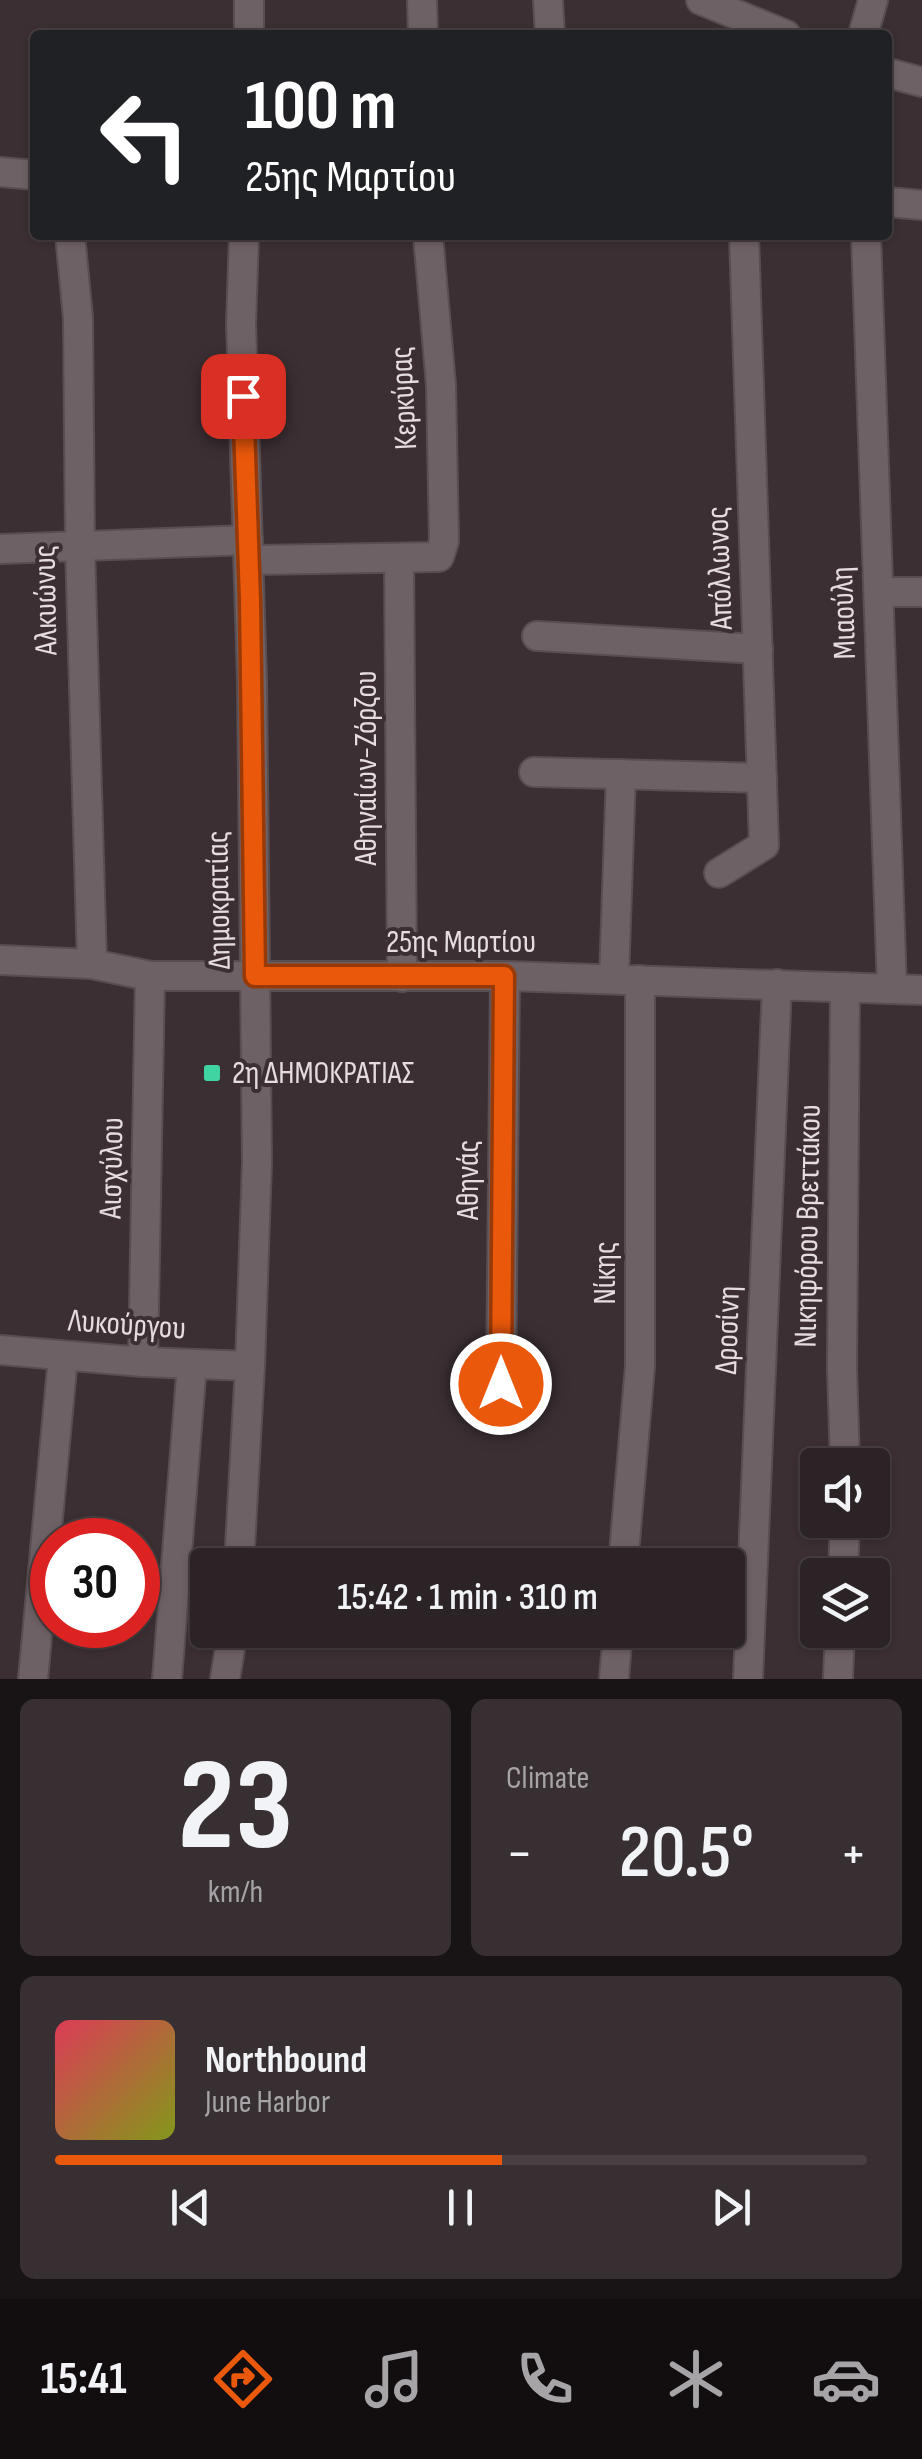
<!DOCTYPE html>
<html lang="en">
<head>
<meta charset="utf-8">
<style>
	:root { --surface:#2c2326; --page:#382f32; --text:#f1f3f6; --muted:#a6a4a7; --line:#484043; --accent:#ea580c }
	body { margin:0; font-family:"Sofia Sans Condensed",sans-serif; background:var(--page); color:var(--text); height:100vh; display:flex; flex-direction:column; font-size:38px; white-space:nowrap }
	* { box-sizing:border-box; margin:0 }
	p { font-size:32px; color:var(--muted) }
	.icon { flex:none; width:55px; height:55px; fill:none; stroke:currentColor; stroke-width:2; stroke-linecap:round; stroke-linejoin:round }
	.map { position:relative; height:1679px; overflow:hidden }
	.side { display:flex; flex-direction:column; gap:20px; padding:20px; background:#181315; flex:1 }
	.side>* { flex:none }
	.hud { position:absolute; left:30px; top:30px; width:862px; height:210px; border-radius:10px; box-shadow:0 2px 8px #0004,0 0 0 2px var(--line); background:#202124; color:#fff; overflow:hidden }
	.tools { position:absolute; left:800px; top:1448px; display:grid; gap:20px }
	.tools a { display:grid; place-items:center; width:90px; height:90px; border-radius:10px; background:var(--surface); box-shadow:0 2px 8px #0004,0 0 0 2px var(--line); font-size:50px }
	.speed { position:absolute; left:30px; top:1518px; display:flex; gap:20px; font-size:50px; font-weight:700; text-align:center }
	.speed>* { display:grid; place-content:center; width:130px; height:130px; border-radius:50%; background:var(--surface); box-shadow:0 2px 8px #0004,0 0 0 2px var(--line); line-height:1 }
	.speed .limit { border:15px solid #d22; background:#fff; color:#111 }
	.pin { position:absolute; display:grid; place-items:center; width:85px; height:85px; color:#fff; margin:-42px; border-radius:20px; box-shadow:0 5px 15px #0006 }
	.me { position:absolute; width:110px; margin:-55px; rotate:0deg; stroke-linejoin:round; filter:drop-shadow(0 0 8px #0008) }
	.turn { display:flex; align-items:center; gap:35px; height:210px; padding:0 50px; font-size:45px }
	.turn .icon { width:130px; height:130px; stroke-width:2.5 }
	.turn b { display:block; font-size:70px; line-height:85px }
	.big { font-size:75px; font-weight:600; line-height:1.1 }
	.side .tile { flex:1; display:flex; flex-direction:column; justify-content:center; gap:15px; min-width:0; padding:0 35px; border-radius:15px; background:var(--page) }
	.side .dial { align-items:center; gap:0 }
	.dial b { font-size:130px; line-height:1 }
	.song { display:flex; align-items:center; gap:30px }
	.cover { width:120px; height:120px; border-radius:15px; background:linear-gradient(135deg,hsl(350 70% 55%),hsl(70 70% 35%)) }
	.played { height:10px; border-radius:5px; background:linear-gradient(90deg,var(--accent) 55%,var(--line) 55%) }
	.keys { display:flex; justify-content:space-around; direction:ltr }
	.heat { display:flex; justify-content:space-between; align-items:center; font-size:55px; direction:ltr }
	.side .tiles { flex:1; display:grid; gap:20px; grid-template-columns:1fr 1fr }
	.tile:last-child { grid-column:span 2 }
	.trip { position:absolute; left:190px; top:1548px; width:555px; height:100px; border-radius:10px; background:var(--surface); box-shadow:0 2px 8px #0004,0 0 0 2px var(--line); font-weight:600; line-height:100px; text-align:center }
	.dock { display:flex; height:160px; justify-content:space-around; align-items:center; background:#120e0f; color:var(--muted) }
	.dock .icon { width:70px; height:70px }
	.dock .active { color:var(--accent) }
	.dock b { font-size:45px; color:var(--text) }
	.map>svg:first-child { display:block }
</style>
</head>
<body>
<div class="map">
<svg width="922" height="1679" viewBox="0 0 922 1679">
	<rect width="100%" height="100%" fill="#3b2f33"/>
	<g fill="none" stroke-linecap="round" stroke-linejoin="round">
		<defs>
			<g id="minor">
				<path d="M422 0 423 35"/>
				<path d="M548 0 550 35"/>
				<path d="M701 0 786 35"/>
				<path d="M863 35 873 0"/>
				<path d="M888 73 922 82"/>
				<path d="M0 172 35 175"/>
				<path d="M888 202 922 205"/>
				<path d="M70 235 78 318 80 547 92 964"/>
				<path d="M866 235 892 989"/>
				<path d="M0 549 248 540"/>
				<path d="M399 558 402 977"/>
				<path d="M249 560 439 557 444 541 441 385 428 235"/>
				<path d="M879 592H922"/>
				<path d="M537 636 758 649"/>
				<path d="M534 772 762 778"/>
				<path d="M719 873 764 845 744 235"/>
				<path d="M0 960 92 964 150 976H505L922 990"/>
				<path d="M614 979 621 774"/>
				<path d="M0 1350 143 1362 250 1366"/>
				<path d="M143 1362 150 976"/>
				<path d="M501 1384 505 976"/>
				<path d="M845 1465 842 1368 845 987"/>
				<path d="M623 1565 640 1366V980"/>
				<path d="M843 1575 845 1520"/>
				<path d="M33 1679 63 1357"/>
				<path d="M167 1679 192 1364"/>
				<path d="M614 1679 618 1630"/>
				<path d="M748 1679 777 984"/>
				<path d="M838 1679 840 1630"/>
			</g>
			<g id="tertiary">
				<path d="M249 35V0"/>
				<path d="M239 1565 250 1366 257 1162 252 680 241 324 244 235"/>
				<path d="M225 1679 233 1630"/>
			</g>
		</defs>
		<use href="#minor" stroke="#584e52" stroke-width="32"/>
		<use href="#tertiary" stroke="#584e52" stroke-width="32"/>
		<use href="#minor" stroke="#6e6165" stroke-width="28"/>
		<use href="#tertiary" stroke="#6e6165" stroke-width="28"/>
	</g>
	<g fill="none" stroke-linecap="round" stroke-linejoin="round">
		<defs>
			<path id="route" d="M243 396 250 600 255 976H504L501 1384"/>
		</defs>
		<use href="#route" stroke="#983908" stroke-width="25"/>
		<use href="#route" stroke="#ea580c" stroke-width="18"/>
	</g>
	<rect fill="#3fd4a2" stroke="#3b2f33" stroke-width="4" x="202" y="1063" width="20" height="20" rx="5"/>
	<g text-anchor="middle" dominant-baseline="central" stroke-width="8" stroke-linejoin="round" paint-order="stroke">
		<g font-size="32" fill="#e4dcde" stroke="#3b2f33">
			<text transform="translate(404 398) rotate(-93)">Κερκύρας</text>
			<text transform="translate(720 568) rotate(-92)">Απόλλωνος</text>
			<text transform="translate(46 600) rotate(-91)">Αλκυώνυς</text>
			<text transform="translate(844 613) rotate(-92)">Μιαούλη</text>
			<text transform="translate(366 768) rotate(-90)">Αθηναίων-Ζόρζου</text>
			<text transform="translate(219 900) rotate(-91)">Δημοκρατίας</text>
			<text x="461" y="942">25ης Μαρτίου</text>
			<text transform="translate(112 1168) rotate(-89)">Αισχύλου</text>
			<text transform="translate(468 1180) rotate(-90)">Αθηνάς</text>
			<text transform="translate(808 1226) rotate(-89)">Νικηφόρου Βρεττάκου</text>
			<text transform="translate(605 1273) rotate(-90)">Νίκης</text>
			<text transform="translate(127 1325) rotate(4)">Λυκούργου</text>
			<text transform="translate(728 1330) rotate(-88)">Δροσίνη</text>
		</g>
		<g font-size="32" fill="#e4dcde" stroke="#3b2f33" text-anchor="start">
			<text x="232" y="1073">2η ΔΗΜΟΚΡΑΤΙΑΣ</text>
		</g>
	</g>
</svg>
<div class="tools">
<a><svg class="icon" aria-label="sound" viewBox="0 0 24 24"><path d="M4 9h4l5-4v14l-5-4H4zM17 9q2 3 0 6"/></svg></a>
<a><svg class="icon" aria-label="layers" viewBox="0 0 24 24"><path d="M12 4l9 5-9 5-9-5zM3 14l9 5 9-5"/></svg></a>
</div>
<div class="speed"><div class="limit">30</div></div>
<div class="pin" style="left:243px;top:396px;background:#d93025"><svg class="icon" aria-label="arrive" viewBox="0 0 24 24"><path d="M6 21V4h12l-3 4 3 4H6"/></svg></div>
<svg class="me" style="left:501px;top:1384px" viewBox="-20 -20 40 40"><circle r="17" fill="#ea580c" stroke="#fff" stroke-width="3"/><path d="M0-11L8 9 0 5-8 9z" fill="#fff"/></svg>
<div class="trip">15:42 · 1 min · 310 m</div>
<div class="hud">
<div class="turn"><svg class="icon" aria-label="left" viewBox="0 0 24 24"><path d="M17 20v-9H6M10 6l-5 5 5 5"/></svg><div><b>100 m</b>25ης Μαρτίου</div></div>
</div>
</div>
<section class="side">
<div class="tiles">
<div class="tile dial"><b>23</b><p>km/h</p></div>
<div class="tile"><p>Climate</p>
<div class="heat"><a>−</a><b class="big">20.5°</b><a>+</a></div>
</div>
<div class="tile">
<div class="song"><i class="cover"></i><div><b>Northbound</b><p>June Harbor</p></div></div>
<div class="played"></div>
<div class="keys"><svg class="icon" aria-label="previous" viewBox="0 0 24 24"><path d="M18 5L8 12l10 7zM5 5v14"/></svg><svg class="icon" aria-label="pause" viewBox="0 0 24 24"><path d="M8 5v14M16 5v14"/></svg><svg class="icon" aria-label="next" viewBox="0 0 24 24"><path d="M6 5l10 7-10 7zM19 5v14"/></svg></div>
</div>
</div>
</section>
<nav class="dock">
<b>15:41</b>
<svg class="icon active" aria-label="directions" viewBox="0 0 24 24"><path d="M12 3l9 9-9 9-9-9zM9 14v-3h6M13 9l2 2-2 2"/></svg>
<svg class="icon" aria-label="music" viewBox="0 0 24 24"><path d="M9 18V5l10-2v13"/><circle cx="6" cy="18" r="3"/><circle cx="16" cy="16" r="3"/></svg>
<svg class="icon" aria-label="phone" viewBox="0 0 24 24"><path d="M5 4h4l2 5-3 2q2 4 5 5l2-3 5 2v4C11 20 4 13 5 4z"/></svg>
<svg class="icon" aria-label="climate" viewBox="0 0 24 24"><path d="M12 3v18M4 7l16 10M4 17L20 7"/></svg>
<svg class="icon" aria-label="car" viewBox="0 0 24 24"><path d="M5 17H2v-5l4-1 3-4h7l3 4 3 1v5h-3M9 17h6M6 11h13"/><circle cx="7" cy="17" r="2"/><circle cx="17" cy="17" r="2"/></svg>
</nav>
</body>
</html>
